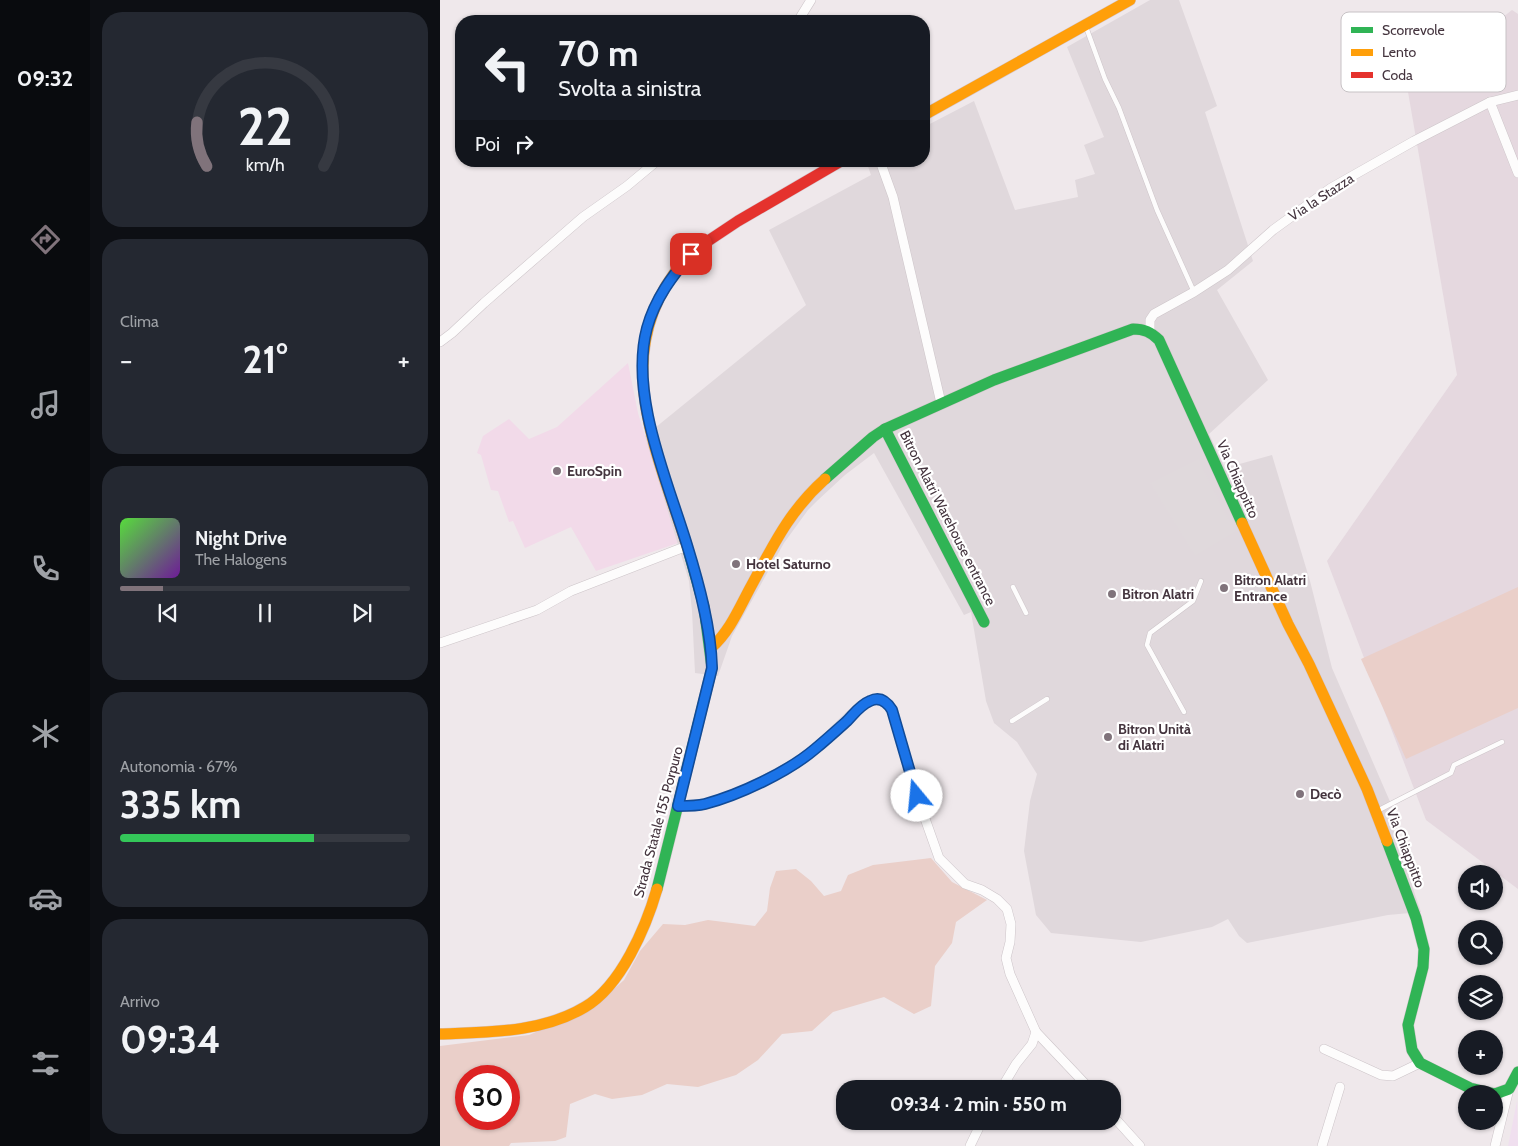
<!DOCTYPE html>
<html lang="it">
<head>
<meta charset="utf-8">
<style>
	:root { --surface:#171b24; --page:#242831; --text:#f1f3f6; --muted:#9ea1a6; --line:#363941; --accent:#80737b }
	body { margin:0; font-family:Cabin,sans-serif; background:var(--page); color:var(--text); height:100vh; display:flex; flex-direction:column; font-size:19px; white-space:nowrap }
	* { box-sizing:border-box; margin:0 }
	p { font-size:16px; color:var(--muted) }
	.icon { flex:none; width:28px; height:28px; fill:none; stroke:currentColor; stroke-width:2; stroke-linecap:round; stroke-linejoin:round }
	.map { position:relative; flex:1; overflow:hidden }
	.side { display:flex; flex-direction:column; gap:12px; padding:12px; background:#0d0f14; width:350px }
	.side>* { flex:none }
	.top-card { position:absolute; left:15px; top:15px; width:475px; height:152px; border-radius:20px; box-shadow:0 1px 4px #0004; background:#171b24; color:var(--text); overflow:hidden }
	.buttons { position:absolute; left:1018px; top:865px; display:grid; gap:10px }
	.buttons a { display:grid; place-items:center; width:45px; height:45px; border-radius:50%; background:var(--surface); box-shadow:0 1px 4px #0004; font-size:25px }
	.speed { position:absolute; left:15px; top:1065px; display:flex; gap:10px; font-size:25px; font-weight:700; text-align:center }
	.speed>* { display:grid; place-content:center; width:65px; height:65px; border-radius:50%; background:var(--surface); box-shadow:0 1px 4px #0004; line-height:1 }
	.speed .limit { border:8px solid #d22; background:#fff; color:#111 }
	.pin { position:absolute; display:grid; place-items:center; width:42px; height:42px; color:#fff; margin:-21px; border-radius:10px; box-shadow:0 2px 8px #0006 }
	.me { position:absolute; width:55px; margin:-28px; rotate:343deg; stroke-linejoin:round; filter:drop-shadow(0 0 4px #0008) }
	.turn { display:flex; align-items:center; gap:18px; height:105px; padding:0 20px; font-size:22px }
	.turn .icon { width:65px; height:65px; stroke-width:2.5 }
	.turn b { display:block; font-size:35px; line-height:42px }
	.then { display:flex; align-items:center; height:48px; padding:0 20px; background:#0003; gap:10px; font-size:19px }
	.big { font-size:38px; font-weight:700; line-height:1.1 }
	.side .tile { flex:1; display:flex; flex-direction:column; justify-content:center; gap:8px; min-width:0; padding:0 18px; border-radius:20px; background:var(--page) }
	.side .dial { align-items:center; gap:0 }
	.dial svg { height:130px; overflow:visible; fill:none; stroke:var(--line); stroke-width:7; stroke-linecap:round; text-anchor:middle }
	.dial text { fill:var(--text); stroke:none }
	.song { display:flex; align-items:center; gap:15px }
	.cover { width:60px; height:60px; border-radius:8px; background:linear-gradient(135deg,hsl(110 70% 55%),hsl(280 70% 35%)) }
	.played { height:5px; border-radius:2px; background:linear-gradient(90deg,var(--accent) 15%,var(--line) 15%) }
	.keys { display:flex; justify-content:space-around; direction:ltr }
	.heat { display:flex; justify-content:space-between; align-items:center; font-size:28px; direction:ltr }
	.charge { height:8px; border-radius:4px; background:linear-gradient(90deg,#34c759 67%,var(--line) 0) }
	.trip { position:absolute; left:396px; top:1080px; width:285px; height:50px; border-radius:20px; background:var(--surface); box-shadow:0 1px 4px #0004; font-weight:700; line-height:50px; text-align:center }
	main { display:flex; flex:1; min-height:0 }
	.dock { display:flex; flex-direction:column; width:90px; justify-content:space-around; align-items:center; background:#090b0e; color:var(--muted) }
	.dock .icon { width:35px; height:35px }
	.dock .active { color:var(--accent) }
	.dock b { font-size:22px; color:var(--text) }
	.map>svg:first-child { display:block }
</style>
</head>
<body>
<main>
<nav class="dock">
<b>09:32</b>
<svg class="icon active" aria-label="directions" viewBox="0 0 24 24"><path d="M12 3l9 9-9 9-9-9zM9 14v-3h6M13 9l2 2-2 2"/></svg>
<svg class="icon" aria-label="music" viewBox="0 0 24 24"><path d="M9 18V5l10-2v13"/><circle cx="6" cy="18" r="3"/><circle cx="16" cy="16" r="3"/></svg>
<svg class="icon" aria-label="phone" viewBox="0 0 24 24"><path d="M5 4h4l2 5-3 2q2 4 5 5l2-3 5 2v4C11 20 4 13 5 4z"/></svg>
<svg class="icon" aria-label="climate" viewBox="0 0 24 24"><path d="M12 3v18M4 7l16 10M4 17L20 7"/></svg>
<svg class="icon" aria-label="car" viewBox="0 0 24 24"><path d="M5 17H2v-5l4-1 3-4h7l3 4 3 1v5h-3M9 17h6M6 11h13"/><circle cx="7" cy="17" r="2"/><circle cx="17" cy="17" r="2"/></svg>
<svg class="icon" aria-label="filters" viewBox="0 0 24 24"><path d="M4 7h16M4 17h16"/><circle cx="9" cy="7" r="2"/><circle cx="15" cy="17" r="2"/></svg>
</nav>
<section class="side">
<div class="tile dial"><svg viewBox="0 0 100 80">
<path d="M14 69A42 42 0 1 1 86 69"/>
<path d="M14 69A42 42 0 0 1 8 42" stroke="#80737b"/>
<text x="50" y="56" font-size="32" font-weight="700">22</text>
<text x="50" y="72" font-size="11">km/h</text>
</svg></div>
<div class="tile"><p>Clima</p>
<div class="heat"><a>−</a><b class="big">21°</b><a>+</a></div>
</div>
<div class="tile">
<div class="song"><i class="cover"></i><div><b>Night Drive</b><p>The Halogens</p></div></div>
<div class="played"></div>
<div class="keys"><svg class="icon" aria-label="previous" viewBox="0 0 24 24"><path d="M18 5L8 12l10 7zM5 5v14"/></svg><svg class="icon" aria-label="pause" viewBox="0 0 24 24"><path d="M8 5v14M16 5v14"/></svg><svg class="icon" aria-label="next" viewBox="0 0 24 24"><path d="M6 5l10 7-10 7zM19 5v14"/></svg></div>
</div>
<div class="tile"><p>Autonomia · 67%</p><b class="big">335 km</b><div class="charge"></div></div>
<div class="tile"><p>Arrivo</p><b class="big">09:34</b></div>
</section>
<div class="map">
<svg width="1078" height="1146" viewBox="0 0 1078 1146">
	<rect width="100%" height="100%" fill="#efe8eb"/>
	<path fill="#e5d8df" d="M1072 10 1078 14V889L986 820 887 561 1017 375 968 92Z"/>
	<path fill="#f2dae9" d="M188 363 198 413 238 543 156 571 131 527 85 548 73 521 69 522 58 491 51 490 41 455 37 453 43 436 69 419 89 439 117 427Z"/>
	<path fill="#e0d8dc" d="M710 0H739L777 106 765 112 813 261 777 290 828 380 769 434 785 468 832 455 870 581 892 668 958 820 951 823 981 912 948 915 807 943 799 936 788 919 772 927 701 942 611 933 596 915 584 851 590 801 597 774 577 742 554 723 546 701 531 612 524 615 434 453 405 475 378 500 368 510 344 543 292 636 278 676 255 673 252 611 249 581 205 436 366 305 329 230 431 175 426 161H484V127L534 101 575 210 638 197 635 180 655 174 644 145 664 137 627 47Z"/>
	<path fill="#f0dfef" d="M1077 1101 1078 1146H1068Z"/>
	<g fill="#eacfc9" fill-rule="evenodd">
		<path d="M1078 587V708L966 759 921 659Z"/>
		<path d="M491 858 512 882 547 900 516 922 512 943 495 966 491 1006 474 1014 444 997 393 1012 372 1031 342 1034 318 1060 296 1075 258 1087 227 1084 202 1095 172 1099 155 1094 130 1104 126 1137 115 1141 71 1143 69 1146H0V1046L89 1035 154 1007 184 980 200 951 223 924 245 925 268 920 315 926 327 911 330 888 336 871 356 869 371 881 384 896 401 891 408 875 433 865ZM26 1076H69V1119H26Z"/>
	</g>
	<path fill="#e0d9dc" d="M758 459 795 532 755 556 710 483Z"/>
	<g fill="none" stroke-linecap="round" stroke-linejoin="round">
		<defs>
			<g id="lane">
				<path d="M646 27 665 79 679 108 717 210 754 292"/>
				<path d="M573 587 586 613"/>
				<path d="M744 712 707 645 710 633 753 601 761 581"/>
				<path d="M572 721 607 699"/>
				<path d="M937 811 1011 773 1014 765 1062 742"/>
			</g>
			<g id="street">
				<path d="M358 21 371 0"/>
				<path d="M1050 102 1078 173"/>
				<path d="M440 161 453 197 501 403"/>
				<path d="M710 331V320L714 314 754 292 788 270 833 230 891 188 974 141 1050 102 1078 95"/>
				<path d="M0 342 12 333 44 303 143 217 187 186 217 161"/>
				<path d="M0 643 97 610 131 591 247 546"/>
				<path d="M238 806 263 805 282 799 313 786 354 764 374 750 420 706 429 701 442 699 448 704 452 710 477 796 499 858 525 884 542 890 557 899 567 909 571 924 570 942 566 958 570 974 596 1032 592 1044 576 1064 561 1089"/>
				<path d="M596 1032 650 1089"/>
				<path d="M884 1049 941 1075 953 1076 980 1063"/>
				<path d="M672 1115 700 1146"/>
				<path d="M530 1146 542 1121"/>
				<path d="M882 1146 900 1087"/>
				<path d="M1055 1146 1069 1089"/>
			</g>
			<g id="fast">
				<path d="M445 429 544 622"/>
				<path d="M385 479 433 437 445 429 554 380 693 329C704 329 711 332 719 340L802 523"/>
				<path d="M947 841 976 918 984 949 983 967 968 1025 972 1050 980 1063 1030 1088 1055 1094 1069 1089 1078 1072"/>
				<path d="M217 889 272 668 264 607 249 553"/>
			</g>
			<g id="slow">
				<path d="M484 115 690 0"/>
				<path d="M245 260C164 352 219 454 249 553"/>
				<path d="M802 523 848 624 869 664 927 789 947 841"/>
				<path d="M271 648C289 632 298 611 309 590 332 548 348 512 385 479"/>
				<path d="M0 1034C48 1032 102 1033 145 1007 181 986 206 927 217 889"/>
			</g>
			<path id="jam" d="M245 260 262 245 298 221 401 161"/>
		</defs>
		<use href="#lane" stroke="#cdc5c9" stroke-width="5.5"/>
		<use href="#street" stroke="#cdc5c9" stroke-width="10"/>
		<use href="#fast" stroke="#d4c5cc" stroke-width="12"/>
		<use href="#slow" stroke="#d4c5cc" stroke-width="12"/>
		<use href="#jam" stroke="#d4c5cc" stroke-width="12"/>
		<use href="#lane" stroke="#fdfcfc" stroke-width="4.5"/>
		<use href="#street" stroke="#fdfcfc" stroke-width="9"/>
		<use href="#fast" stroke="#30b455" stroke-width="11"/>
		<use href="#slow" stroke="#ff9f0a" stroke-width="11"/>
		<use href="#jam" stroke="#e5322d" stroke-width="11"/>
	</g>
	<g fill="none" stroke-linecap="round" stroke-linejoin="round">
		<defs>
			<path id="route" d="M251 254C232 276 215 299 207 328 189 395 228 482 247 545 259 584 271 628 272 668L238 806C247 806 257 806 265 804 299 795 348 772 375 749 386 740 397 730 407 721 414 714 420 705 430 701 440 696 447 702 452 710L477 796"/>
		</defs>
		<use href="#route" stroke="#114b97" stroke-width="12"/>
		<use href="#route" stroke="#1a73e8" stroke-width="9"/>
	</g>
	<g fill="#80737b" stroke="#fff" stroke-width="2">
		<circle cx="117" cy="471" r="5"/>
		<circle cx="296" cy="564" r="5"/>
		<circle cx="784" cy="588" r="5"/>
		<circle cx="672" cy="594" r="5"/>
		<circle cx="668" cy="737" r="5"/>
		<circle cx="860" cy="794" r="5"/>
	</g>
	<g text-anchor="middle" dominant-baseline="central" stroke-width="4.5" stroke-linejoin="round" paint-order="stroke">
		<g font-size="14" fill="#44343e" stroke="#fff">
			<text transform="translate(881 197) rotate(-33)">Via la Stazza</text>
			<text transform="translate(798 479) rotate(66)">Via Chiappitto</text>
			<text transform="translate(508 518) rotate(63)">Bitron Alatri Warehouse entrance</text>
			<text transform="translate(218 822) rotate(-75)">Strada Statale 155 Porpuro</text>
			<text transform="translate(966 848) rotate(69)">Via Chiappitto</text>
		</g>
		<g font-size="14" font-weight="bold" fill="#44343e" stroke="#fff" text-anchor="start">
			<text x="127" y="471">EuroSpin</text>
			<text x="306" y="564">Hotel Saturno</text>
			<text x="794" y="580">Bitron Alatri<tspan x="794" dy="16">Entrance</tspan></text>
			<text x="682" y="594">Bitron Alatri</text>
			<text x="678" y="729">Bitron Unità<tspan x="678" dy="16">di Alatri</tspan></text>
			<text x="870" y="794">Decò</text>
		</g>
	</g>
	<rect x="901" y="12" width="165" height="80" rx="8" fill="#fff" stroke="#c7c2c5" stroke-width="1"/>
	<rect x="911" y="27" width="22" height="6" fill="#30b455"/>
	<rect x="911" y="49" width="22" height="7" fill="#ff9f0a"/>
	<rect x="911" y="72" width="22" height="6" fill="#e5322d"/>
	<g font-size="14" fill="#44343e">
		<text x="942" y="35">Scorrevole</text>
		<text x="942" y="57">Lento</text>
		<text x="942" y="80">Coda</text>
	</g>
</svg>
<div class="buttons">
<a><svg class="icon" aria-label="sound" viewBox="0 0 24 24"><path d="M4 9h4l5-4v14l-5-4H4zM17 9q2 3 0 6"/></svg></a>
<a><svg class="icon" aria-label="search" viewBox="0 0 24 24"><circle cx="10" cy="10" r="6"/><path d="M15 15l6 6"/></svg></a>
<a><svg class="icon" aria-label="layers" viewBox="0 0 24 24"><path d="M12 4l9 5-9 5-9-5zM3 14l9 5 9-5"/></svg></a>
<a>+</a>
<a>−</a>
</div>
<div class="speed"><div class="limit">30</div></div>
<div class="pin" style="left:251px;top:254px;background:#d93025"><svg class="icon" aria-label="arrive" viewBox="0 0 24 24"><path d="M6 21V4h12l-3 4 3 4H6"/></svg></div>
<svg class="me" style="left:477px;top:796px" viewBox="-20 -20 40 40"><circle r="19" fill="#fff"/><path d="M0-13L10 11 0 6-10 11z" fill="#1a73e8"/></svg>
<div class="trip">09:34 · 2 min · 550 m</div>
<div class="top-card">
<div class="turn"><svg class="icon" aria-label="left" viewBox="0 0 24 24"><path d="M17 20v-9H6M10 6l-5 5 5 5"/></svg><div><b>70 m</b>Svolta a sinistra</div></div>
<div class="then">Poi<svg class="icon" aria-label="right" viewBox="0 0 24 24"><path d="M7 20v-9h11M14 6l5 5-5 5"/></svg></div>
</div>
</div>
</main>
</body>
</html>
